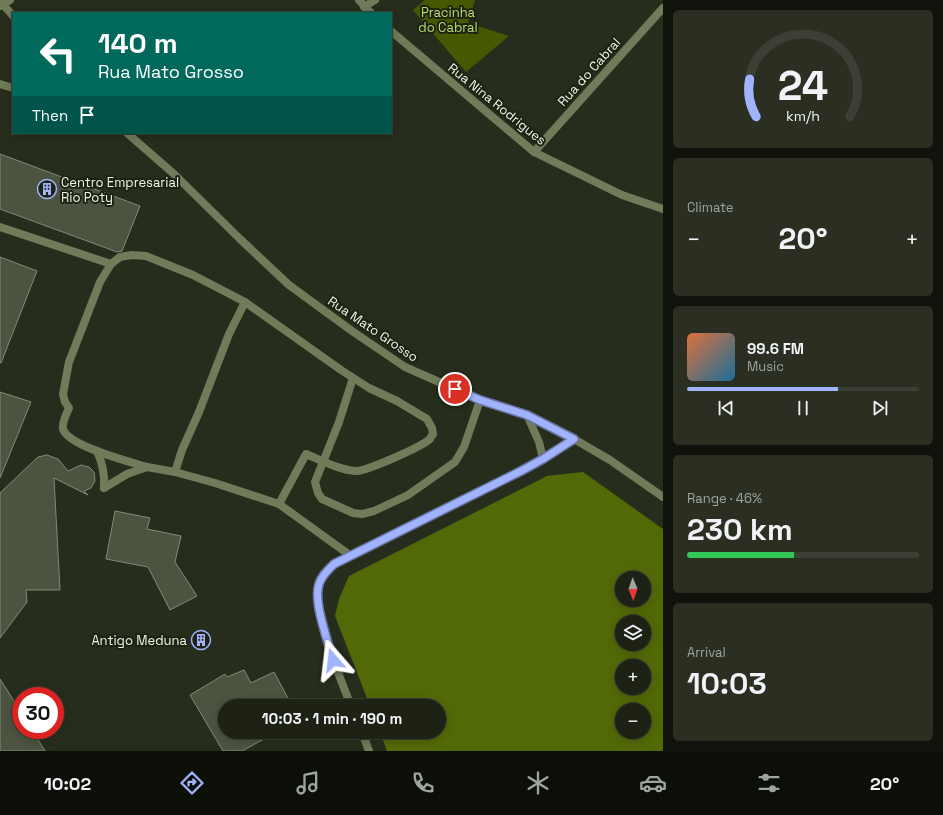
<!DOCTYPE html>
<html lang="en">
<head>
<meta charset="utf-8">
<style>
	:root { --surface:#1d2215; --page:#2a2f22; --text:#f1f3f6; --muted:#a0a4a0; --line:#3b3f34; --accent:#a1b3fd }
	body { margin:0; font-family:"Space Grotesk",sans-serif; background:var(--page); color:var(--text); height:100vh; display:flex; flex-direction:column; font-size:15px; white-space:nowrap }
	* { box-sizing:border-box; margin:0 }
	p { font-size:13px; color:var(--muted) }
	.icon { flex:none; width:22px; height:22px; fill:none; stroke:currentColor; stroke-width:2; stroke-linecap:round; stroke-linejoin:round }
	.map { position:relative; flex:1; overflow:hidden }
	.drawer { display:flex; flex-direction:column; gap:10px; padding:10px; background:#10130c; width:280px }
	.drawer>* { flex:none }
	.banner { position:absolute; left:12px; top:12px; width:380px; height:122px; border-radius:0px; box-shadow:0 2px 10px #0003,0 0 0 1px var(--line); background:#00695c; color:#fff; overflow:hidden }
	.needle { width:26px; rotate:178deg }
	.fabs { position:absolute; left:615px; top:571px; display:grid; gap:8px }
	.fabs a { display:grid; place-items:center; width:36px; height:36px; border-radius:50%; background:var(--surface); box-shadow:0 2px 10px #0003,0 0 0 1px var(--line); font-size:20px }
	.speed { position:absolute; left:12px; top:687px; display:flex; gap:8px; font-size:20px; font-weight:700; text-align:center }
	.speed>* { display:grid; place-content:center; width:52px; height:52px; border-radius:50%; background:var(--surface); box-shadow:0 2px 10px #0003,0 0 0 1px var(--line); line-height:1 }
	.speed .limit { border:6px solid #d22; background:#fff; color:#111 }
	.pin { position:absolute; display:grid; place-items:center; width:34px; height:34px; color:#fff; margin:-17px; border:2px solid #fff; border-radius:50%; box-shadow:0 1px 4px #0007 }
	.me { position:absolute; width:44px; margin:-22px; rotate:343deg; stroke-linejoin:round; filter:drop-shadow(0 0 3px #0008) }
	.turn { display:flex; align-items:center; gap:14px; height:84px; padding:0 20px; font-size:18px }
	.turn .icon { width:52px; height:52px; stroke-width:2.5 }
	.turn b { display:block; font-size:28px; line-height:34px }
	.then { display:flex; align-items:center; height:38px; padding:0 20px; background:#0003; gap:8px; font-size:15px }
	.big { font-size:30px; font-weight:700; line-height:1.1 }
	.drawer .card { flex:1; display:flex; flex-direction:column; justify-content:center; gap:6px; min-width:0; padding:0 14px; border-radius:6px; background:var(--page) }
	.drawer .dial { align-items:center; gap:0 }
	.dial svg { height:104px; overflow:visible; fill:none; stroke:var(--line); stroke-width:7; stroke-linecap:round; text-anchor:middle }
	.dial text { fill:var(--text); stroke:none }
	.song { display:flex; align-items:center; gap:12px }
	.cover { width:48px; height:48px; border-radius:6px; background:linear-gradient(135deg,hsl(20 70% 55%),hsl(200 70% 35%)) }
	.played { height:4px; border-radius:2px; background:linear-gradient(90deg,var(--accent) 65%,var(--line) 65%) }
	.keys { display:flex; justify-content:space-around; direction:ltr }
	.heat { display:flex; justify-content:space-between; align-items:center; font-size:22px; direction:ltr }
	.charge { height:6px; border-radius:3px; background:linear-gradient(90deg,#34c759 46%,var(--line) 0) }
	.trip { position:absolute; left:218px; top:699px; width:228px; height:40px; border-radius:20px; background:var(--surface); box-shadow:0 2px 10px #0003,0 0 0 1px var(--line); font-weight:700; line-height:40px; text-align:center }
	.dock { display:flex; height:64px; justify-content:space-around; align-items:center; background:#0c0e08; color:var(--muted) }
	.dock .icon { width:28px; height:28px }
	.dock .current { color:var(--accent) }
	.dock b { font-size:18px; color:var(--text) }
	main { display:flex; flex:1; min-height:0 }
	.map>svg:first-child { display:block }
</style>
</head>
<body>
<main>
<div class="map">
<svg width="663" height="751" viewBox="0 0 663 751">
	<rect width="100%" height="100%" fill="#272d1c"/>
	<path fill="#455900" d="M425 0H475L468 23 509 36 466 72 413 10Z"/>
	<path fill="#526908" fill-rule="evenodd" d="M583 472 663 529V751H387L380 732H439V706H370L335 616 339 599 349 576 547 476ZM622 578H644V600H622ZM622 622H644V644H622ZM622 666H644V688H622ZM622 710H644V732H622Z"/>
	<g fill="#4c5340" stroke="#838a76">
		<path d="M0 154 140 206 122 251 117 252 0 209Z"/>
		<path d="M0 257 37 271 1 363H0Z"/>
		<path d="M0 392 31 402 0 478Z"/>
		<path d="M47 455 58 459 68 471 81 465 89 467 94 472 95 481 91 488 84 491 88 495 54 478 60 590H26L27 602 0 638V493L38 457Z"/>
		<path d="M115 511 150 518 147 529 181 536 175 562 197 596 170 610 148 567 106 559Z"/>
		<path d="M244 670 251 683 274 672 290 702 282 706H225V732H277L242 751H223L190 695 225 674 227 677Z"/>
		<path d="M0 679 21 712V730H32L45 751H0Z"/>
	</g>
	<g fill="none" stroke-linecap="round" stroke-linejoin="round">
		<g stroke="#6f7b59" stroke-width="8">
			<path d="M0 227 111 264"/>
			<path d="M353 378 339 422 315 482 318 493 322 499 353 513 362 514 374 511 408 495 455 462 464 447 480 400"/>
			<path d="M97 451C103 464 105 474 104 488"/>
			<path d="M147 467C130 462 68 446 63 429 62 422 66 414 69 408L65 402 63 394 69 362 100 282 111 264 120 257 132 255 146 256 193 275 245 302 341 370 369 388 397 401 427 419 432 428 433 434C433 434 430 438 430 439 421 447 367 471 356 471 339 470 321 460 306 454L279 504"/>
			<path d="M175 472 182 450 199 412 229 334 245 302"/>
			<path d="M104 488 127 474 147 467 175 472 215 483 279 504 351 556"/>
		</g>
		<g stroke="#6f7b59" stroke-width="8">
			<path d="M0 1 13 16"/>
			<path d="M364 7 375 0"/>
			<path d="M0 84 13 88"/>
			<path d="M127 133 174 174 240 239 289 285 352 331 405 367 480 400 527 415 574 439 610 460 663 497"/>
			<path d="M534 152 663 8"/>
			<path d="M527 415 539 442 543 459"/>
			<path d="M351 706C341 680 311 609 319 584 322 575 328 570 334 564L521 471 543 459 574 439"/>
			<path d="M362 732 369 751"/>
		</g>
		<g stroke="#6f7b59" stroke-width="8">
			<path d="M359 0 371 13"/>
			<path d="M0 6 10 0"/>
			<path d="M391 31 534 152 622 195 663 209"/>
		</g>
	</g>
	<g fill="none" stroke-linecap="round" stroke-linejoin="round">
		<defs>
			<path id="route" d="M333 660C328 641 313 602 319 584 322 575 328 570 334 564L521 471 543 459 574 439 527 415 480 400 455 389"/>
		</defs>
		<use href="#route" stroke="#6974a4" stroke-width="10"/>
		<use href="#route" stroke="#a1b3fd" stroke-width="7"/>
	</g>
	<defs>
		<symbol id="building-ring" viewBox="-11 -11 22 22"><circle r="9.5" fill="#1d2312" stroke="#a1b3fd" stroke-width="1.5"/><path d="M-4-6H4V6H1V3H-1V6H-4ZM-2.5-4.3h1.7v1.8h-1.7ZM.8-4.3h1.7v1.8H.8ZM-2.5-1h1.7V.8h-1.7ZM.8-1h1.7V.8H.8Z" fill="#a1b3fd"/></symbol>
	</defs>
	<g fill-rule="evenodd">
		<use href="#building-ring" x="36" y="178" width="22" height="22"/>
		<use href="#building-ring" x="190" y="629" width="22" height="22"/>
	</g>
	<g text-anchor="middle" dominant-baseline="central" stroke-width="4" stroke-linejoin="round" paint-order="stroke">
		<g font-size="13" fill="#bbdd6c" stroke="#1d2312">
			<text x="448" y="12">Pracinha<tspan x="448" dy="15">do Cabral</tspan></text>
		</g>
		<g font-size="13" fill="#f0f5ea" stroke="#1d2312">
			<text transform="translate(589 72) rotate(-48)">Rua do Cabral</text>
			<text transform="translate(497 104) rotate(39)">Rua Nina Rodrigues</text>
			<text transform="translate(373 329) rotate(34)">Rua Mato Grosso</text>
		</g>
		<g font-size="13" fill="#f0f5ea" stroke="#1d2312" text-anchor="start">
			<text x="61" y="182">Centro Empresarial<tspan x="61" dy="15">Rio Poty</tspan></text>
			<text x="187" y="640" text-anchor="end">Antigo Meduna</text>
		</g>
	</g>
</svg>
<div class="fabs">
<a><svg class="needle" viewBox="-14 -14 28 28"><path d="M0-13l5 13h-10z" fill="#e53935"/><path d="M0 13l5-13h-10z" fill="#a0a4a0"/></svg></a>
<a><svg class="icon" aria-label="layers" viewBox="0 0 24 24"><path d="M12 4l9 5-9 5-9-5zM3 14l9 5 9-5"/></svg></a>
<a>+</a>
<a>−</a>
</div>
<div class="speed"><div class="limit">30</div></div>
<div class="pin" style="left:455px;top:389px;background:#d93025"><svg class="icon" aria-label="arrive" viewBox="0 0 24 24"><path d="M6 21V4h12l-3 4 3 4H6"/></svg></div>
<svg class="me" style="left:333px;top:660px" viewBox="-20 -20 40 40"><path d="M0-17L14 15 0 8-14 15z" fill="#a1b3fd" stroke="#fff" stroke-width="4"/></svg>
<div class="trip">10:03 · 1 min · 190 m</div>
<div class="banner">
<div class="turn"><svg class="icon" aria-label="left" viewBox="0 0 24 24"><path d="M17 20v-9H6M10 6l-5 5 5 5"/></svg><div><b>140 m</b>Rua Mato Grosso</div></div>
<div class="then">Then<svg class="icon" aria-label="arrive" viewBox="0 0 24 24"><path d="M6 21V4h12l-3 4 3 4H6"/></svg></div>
</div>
</div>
<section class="drawer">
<div class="card dial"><svg viewBox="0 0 100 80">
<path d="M14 69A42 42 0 1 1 86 69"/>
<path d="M14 69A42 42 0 0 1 9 40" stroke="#a1b3fd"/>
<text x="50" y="56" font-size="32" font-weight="700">24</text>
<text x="50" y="72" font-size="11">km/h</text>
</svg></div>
<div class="card"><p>Climate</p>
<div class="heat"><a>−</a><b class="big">20°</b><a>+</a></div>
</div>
<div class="card">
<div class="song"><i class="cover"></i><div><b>99.6 FM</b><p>Music</p></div></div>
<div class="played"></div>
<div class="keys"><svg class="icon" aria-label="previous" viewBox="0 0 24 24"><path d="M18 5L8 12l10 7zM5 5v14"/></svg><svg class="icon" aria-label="pause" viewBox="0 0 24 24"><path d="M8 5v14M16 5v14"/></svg><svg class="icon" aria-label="next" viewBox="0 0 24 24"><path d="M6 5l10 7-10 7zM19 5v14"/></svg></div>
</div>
<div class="card"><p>Range · 46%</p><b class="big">230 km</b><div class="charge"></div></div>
<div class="card"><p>Arrival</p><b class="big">10:03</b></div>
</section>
</main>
<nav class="dock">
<b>10:02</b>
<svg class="icon current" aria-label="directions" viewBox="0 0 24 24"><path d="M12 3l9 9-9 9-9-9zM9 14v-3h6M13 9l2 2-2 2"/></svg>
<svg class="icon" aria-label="music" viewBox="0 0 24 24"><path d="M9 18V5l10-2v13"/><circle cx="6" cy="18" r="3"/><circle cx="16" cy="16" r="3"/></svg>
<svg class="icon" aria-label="phone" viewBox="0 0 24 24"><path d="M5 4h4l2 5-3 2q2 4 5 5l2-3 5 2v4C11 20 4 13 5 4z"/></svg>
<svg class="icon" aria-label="climate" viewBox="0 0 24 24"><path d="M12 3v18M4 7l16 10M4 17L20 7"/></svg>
<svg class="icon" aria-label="car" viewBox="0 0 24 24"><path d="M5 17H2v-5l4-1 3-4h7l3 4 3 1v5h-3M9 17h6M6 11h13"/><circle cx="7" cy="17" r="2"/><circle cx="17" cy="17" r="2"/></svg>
<svg class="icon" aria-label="filters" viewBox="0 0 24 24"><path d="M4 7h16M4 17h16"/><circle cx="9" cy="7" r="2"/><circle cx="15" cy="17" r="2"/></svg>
<b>20°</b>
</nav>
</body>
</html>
